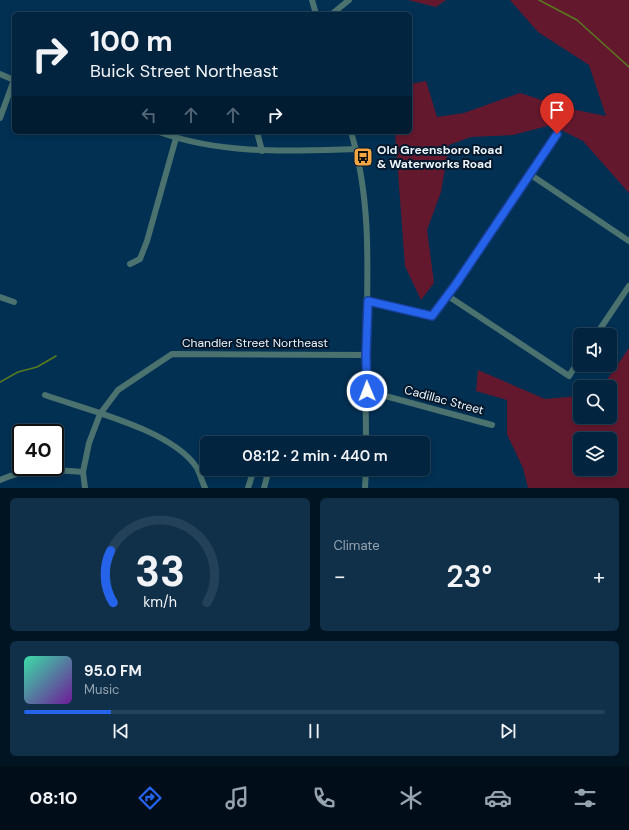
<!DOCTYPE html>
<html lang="en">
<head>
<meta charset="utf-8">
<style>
	:root { --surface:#02243e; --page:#103049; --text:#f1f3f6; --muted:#96a4b0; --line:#234158; --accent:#2563eb }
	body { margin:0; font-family:"DM Sans",sans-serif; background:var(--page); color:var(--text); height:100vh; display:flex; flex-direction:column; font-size:15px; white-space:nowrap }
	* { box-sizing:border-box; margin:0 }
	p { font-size:13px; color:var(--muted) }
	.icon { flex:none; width:22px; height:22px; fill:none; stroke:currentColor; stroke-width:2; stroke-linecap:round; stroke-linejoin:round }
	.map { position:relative; height:488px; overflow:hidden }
	.sheet { display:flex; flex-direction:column; gap:10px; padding:10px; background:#011422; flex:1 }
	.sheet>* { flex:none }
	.hud { position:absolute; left:12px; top:12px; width:400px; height:122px; border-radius:6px; box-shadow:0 2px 6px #0003,0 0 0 1px var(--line); background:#02243e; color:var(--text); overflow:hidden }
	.fabs { position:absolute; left:573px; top:328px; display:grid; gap:8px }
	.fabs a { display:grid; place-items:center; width:44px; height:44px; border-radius:6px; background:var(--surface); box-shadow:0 2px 6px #0003,0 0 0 1px var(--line); font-size:20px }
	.speed { position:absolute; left:12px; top:424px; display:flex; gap:8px; font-size:20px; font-weight:700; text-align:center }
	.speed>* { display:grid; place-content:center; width:52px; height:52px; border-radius:50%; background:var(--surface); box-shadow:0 2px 6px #0003,0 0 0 1px var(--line); line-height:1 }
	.speed .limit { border:2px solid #111; border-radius:6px; background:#fff; color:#111 }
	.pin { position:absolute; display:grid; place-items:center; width:34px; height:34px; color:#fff; margin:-41px -17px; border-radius:50% 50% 50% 0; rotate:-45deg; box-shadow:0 0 4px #0007 }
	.pin .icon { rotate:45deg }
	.me { position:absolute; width:44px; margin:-22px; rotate:359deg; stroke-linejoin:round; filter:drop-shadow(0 0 3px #0008) }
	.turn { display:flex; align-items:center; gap:14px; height:84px; padding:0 12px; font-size:18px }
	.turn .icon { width:52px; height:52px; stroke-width:2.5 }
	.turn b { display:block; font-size:28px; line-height:34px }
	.lanes { display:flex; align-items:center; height:38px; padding:0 12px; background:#0003; justify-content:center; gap:20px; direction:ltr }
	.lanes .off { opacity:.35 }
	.big { font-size:30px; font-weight:600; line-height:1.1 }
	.sheet .widget { flex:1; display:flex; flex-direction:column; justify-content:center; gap:6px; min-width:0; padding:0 14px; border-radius:6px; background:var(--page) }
	.sheet .dial { align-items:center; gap:0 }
	.dial svg { height:104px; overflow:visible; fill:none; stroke:var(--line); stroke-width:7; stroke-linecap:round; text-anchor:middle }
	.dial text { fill:var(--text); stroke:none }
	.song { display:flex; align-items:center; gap:12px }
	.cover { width:48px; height:48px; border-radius:6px; background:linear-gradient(135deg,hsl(160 70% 55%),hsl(280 70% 35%)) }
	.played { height:4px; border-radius:2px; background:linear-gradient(90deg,var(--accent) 15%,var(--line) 15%) }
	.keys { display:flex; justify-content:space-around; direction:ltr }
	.heat { display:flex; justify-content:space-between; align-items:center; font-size:22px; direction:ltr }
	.sheet .tiles { flex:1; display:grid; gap:10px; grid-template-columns:1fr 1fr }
	.widget:last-child { grid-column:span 2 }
	.trip { position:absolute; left:200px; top:436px; width:230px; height:40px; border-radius:6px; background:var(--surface); box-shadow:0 2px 6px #0003,0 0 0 1px var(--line); font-weight:600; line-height:40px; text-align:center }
	.dock { display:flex; height:64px; justify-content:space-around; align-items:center; background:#010e19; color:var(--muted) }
	.dock .icon { width:28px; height:28px }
	.dock .on { color:var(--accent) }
	.dock b { font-size:18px; color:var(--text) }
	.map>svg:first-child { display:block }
</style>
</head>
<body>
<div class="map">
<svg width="629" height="488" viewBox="0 0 629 488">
	<rect width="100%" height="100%" fill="#023053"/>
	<g fill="#64182e" fill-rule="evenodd">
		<path d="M408 0H446L436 7Z"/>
		<path d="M510 0H629V193L583 141 551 125 513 135 471 137 449 145 441 192 427 230 434 283 421 300 405 266 395 132H410V84L426 81 437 117 464 113 520 93 566 108 606 116 589 65 538 32Z"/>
		<path d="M629 348V488H528L523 468 507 434V400L476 391 478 370 545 399 580 396V417H610V387H602ZM580 439H610V469H580Z"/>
	</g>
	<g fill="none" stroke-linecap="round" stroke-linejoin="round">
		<g stroke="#597b1f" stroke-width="1.5">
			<path d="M539 0 577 20 629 67"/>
			<path d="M0 382 18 372 37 367 56 356"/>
		</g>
		<g stroke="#4b726e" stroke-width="6">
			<path d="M312 0 316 14"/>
			<path d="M332 14 349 0"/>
			<path d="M0 74 14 80"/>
			<path d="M0 118 14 80"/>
			<path d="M159 132C223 155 289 151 356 149"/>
			<path d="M257 132 262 151"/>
			<path d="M351 132C373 205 367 280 366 355 365 384 366 414 366 443"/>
			<path d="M531 175 629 241"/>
			<path d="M130 264 140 259 147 241 176 138"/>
			<path d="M448 296 569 376 580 359"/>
			<path d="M0 297 14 302"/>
			<path d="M368 301 432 316 448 296 557 134"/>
			<path d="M596 335 629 286"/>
			<path d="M367 391 492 425"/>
			<path d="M45 395C87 410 173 430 197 468 200 474 202 481 205 488"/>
			<path d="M0 480C25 468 56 470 83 472"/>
			<path d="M85 488 83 472 89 443 100 414 118 390 172 354 366 355"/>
			<path d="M248 488 254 469"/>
			<path d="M264 488 269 469"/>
			<path d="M365 488 366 469"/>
		</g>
	</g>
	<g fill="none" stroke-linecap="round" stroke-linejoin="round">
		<defs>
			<path id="route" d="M367 391 366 355 368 301 432 316 456 284 557 134"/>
		</defs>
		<use href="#route" stroke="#184099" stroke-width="10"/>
		<use href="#route" stroke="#2563eb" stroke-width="7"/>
	</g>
	<defs>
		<symbol id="bus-square" viewBox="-11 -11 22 22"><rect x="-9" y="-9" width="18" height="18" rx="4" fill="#f3a443" stroke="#02182c"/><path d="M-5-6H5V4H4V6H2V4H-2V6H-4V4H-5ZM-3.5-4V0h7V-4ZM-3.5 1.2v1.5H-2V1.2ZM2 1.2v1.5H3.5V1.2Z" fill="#111"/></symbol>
	</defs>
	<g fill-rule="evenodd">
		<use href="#bus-square" x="352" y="146" width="22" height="22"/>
	</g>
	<g text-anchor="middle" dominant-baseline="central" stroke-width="4" stroke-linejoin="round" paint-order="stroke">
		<g font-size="12" font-weight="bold" fill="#eef4f9" stroke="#02182c" text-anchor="start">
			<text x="377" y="150">Old Greensboro Road<tspan x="377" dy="14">&amp; Waterworks Road</tspan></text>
		</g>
		<g font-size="12" fill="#eef4f9" stroke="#02182c">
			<text x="255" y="343">Chandler Street Northeast</text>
			<text transform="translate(444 400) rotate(15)">Cadillac Street</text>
		</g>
	</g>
</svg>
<div class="fabs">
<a><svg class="icon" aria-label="sound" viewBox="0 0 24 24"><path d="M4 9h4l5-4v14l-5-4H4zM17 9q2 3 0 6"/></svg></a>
<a><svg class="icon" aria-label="search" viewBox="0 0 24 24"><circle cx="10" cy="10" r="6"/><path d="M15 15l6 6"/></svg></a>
<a><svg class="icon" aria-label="layers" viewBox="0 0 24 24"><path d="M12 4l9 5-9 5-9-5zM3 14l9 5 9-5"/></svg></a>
</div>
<div class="speed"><div class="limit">40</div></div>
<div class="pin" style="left:557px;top:134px;background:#d93025"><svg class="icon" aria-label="arrive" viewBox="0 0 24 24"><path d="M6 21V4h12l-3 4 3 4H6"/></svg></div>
<svg class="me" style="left:367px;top:391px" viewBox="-20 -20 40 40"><circle r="17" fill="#2563eb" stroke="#fff" stroke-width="3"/><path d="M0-11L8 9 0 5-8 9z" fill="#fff"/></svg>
<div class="trip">08:12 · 2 min · 440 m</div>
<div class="hud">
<div class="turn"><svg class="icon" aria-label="right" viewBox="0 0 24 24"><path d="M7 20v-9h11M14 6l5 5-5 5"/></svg><div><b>100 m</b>Buick Street Northeast</div></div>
<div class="lanes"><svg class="icon off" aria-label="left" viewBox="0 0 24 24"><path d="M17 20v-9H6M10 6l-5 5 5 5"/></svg><svg class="icon off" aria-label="ahead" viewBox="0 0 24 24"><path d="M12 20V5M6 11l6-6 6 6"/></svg><svg class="icon off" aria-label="ahead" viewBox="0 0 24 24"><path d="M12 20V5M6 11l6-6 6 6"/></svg><svg class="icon" aria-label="right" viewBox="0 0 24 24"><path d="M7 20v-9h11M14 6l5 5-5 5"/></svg></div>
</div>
</div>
<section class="sheet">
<div class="tiles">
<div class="widget dial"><svg viewBox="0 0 100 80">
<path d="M14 69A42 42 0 1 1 86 69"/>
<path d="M14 69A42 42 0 0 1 12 29" stroke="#2563eb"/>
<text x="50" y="56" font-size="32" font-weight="700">33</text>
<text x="50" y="72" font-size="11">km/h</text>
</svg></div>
<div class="widget"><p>Climate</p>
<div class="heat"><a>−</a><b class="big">23°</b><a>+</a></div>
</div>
<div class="widget">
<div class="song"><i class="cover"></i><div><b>95.0 FM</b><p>Music</p></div></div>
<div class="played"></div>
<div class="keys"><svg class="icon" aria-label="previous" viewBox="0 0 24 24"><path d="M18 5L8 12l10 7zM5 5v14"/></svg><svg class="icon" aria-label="pause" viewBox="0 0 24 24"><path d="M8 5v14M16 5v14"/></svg><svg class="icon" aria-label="next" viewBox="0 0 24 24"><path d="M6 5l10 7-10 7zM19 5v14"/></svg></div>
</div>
</div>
</section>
<nav class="dock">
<b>08:10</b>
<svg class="icon on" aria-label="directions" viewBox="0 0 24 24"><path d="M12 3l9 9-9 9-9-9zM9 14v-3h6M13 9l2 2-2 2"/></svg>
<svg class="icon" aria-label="music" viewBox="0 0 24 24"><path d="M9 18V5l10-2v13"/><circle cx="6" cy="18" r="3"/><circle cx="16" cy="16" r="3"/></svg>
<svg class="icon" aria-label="phone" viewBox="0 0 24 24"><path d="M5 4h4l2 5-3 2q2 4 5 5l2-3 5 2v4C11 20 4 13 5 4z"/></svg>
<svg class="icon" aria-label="climate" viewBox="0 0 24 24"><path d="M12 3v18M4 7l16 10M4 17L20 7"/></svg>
<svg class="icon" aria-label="car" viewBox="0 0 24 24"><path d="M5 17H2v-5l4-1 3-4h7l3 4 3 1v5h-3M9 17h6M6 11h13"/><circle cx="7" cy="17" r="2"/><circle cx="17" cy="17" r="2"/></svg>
<svg class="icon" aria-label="filters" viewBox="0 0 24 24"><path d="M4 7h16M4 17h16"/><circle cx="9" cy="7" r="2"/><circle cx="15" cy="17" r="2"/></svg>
</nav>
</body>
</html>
